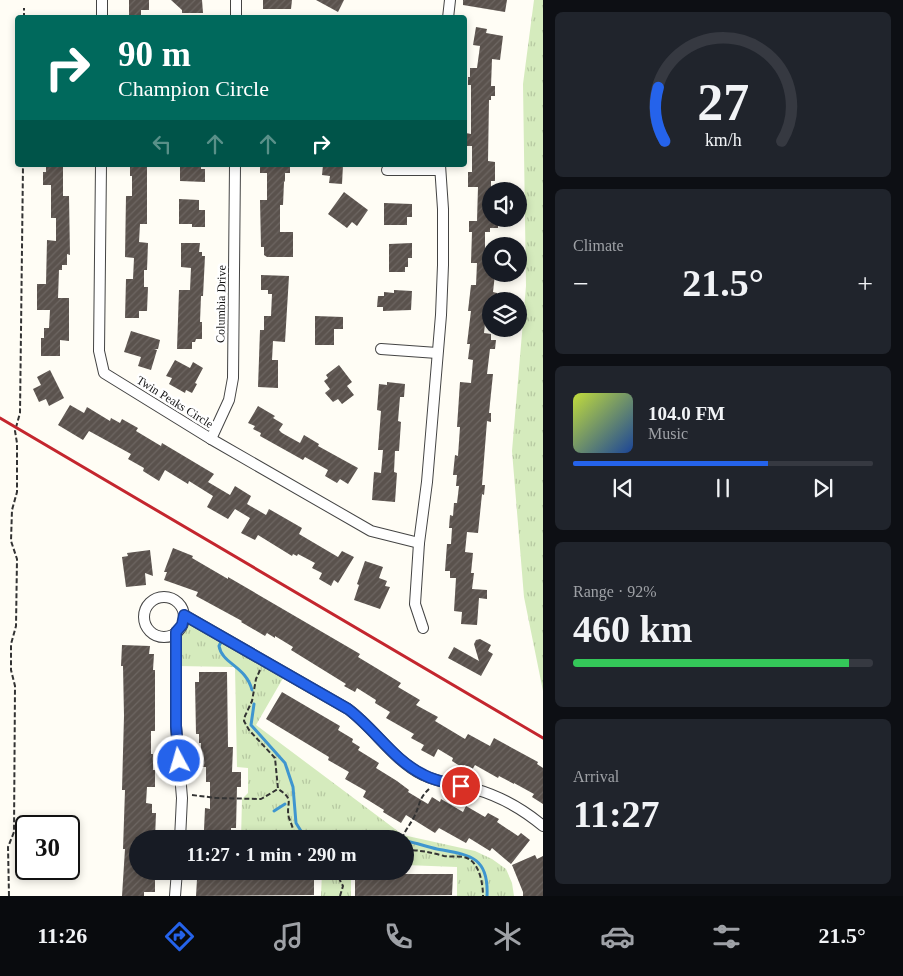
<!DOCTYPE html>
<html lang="en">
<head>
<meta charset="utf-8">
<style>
	:root { --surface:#171b24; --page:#20242c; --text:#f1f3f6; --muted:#9ea1a6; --line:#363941; --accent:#2563eb }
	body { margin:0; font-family:"Times New Roman",serif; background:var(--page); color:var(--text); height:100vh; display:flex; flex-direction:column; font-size:19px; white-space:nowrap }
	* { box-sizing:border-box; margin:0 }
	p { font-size:16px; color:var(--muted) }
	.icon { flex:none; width:28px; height:28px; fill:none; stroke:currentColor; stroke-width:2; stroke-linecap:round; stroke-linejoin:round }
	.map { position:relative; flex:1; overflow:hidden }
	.panel { display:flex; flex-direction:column; gap:12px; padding:12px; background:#0d0f14; width:360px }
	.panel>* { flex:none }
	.guide { position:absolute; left:15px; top:15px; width:452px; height:152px; border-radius:5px; box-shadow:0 2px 8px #0003; background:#00695c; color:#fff; overflow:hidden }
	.fabs { position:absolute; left:482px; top:182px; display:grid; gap:10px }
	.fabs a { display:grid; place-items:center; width:45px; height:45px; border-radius:50%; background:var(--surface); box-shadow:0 2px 8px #0003; font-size:25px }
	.speed { position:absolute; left:15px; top:815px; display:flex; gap:10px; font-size:25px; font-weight:700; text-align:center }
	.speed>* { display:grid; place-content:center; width:65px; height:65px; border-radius:50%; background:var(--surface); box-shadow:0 2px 8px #0003; line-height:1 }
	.speed .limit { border:2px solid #111; border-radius:8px; background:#fff; color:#111 }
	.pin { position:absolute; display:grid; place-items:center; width:42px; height:42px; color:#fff; margin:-21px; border:2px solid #fff; border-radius:50%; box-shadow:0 1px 5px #0007 }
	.me { position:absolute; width:55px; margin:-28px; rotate:354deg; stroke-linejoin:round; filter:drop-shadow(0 0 4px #0008) }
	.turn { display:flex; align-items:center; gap:18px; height:105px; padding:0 20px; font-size:22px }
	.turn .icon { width:65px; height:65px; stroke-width:2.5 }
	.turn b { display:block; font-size:35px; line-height:42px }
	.lanes { display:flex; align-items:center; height:48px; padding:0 20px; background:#0003; justify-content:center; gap:25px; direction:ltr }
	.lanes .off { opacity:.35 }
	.big { font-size:38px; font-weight:600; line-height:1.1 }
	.panel .card { flex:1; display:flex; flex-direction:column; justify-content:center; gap:8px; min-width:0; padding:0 18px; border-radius:8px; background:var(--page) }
	.panel .dial { align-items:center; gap:0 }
	.dial svg { height:130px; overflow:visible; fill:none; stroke:var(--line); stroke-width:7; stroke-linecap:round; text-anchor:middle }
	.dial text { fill:var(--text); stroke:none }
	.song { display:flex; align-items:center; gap:15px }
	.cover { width:60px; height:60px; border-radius:8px; background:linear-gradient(135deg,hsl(70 70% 55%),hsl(220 70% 35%)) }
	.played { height:5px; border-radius:2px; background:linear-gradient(90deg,var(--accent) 65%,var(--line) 65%) }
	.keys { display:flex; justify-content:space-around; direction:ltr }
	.heat { display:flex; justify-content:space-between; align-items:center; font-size:28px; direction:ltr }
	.charge { height:8px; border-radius:4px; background:linear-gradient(90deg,#34c759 92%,var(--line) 0) }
	.trip { position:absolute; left:129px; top:830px; width:285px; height:50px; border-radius:25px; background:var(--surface); box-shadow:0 2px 8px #0003; font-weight:600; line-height:50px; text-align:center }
	.tabs { display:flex; height:80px; justify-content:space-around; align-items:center; background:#090b0e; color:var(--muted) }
	.tabs .icon { width:35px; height:35px }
	.tabs .selected { color:var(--accent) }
	.tabs b { font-size:22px; color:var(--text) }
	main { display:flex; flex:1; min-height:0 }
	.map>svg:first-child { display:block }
</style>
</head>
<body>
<main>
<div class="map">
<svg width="543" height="896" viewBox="0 0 543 896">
	<defs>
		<pattern id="grass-tufts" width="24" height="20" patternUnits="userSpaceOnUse" patternTransform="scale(1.25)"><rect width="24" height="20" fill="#d5ebbd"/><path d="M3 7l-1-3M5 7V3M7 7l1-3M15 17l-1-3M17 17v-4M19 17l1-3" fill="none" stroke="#b6c8a1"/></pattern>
		<pattern id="building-hatch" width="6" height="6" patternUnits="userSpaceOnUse" patternTransform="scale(1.25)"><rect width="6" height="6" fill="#5a524d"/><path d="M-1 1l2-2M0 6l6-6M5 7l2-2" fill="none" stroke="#6d6662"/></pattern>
	</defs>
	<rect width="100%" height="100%" fill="#fffdf5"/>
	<g fill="url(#grass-tufts)">
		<path d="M534 0H543V691L524 597 512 451 526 286 523 84Z"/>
		<path d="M183 619 286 673 256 725 403 835 475 851 492 859 506 869 512 883 514 896H457V867L405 865V839H241L242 799 248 793V768L237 767 235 667 176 666V632L180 628Z"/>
		<path d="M322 871H351V896H321Z"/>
	</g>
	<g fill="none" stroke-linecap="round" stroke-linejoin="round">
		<g stroke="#3f96cf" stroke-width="3">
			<path d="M222 640 219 646C222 664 246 666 252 690"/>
			<path d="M254 704 251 725 285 763 293 787 296 823 306 839"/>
			<path d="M274 811 285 804"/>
			<path d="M406 841C417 843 427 847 437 849 469 855 489 856 487 896"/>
		</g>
	</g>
	<g fill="url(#building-hatch)">
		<path d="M129 0H149V10H141V15H129Z"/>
		<path d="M171 0H202L203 13H182V10Z"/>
		<path d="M263 0H292L291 9H263Z"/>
		<path d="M316 0H344L338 12Z"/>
		<path d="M463 0H507L505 12 463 5Z"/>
		<path d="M476 27 487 29 486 33 503 36 500 60 492 59 491 86H495V96H491V100H489L488 161 495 162V181H491V219H498V228H490V232H485V249H491V274H495L493 292 497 293V301L491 300V315L486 314 484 333 491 334V340H496L495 349H490L487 374H493L489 413H491V422L487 421 482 485H485L484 495 482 494 478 533 467 532 465 552 473 553 471 573H474L472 589 487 590V599L479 598 477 625 461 624 462 612 454 611 456 578H450V571H445L447 544H451L452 528H449L450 515 453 516 454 503H457L459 486H456L457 475H453L455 455 458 456 460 427H457L460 382 471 383 473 360 468 359 470 344H467L471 311H468L471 285H476L477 263H471L472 232H469V221H477L478 187H468V172H472V146H466V133L471 134V85H468V77H470V68H477L480 46 473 45Z"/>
		<path d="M46 165H63V196H69L70 255 67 254V265H62V270H59L58 298H69V341L60 340V356H41V338H44V328H49L50 310H37V284H46L47 240 56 241V218H51V185H43V172H46Z"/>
		<path d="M130 165H147V224H140L139 242 148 243 147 270H144V287H148L147 311H139V318H125L126 279H133L134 258 125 257 126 196H132V176H130Z"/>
		<path d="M180 165H201V169H205V182L180 181Z"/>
		<path d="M260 165H290V173H285V181L284 182 283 205H280V232H293V257H267L264 255V247H261L260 200H267V173H260Z"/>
		<path d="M323 165H343L342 184 329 183 330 176 322 175Z"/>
		<path d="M344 192 368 210 357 226 352 222 347 228 328 214Z"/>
		<path d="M179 199 199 200V210H205V227H192V224H179Z"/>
		<path d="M384 203 412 204V217H407V225H384Z"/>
		<path d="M181 243H200L199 252H202V256H205L203 296H201L200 322H202V339H196L195 342H192V349H177L179 290H190L191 268 181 267Z"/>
		<path d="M412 243V258H408V267H405V272H389V244Z"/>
		<path d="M261 275 289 276 285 342 273 341 272 360H278V388L258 387 260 330H264V316H271L272 294H268V290H261Z"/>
		<path d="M394 290 412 291 411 310 383 311V307H377L378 296H384V292L394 293Z"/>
		<path d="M315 316 343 317V329H334V345H315Z"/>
		<path d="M131 331 160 340 158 349H154L157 350 151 370 138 366 141 357 124 352Z"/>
		<path d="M175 360 190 368 193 362 203 368 195 383 197 384 192 393 186 390 185 393 169 384 172 378 166 376Z"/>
		<path d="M339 365 352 382 347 386 354 395 342 404 338 399 333 402 325 393 330 389 324 381 328 378 326 375Z"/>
		<path d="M50 370 64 398 49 406 46 399 39 402 33 389 41 385 37 377Z"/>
		<path d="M387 382 405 384 404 397H400L398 421 401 422 399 451H395L394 472 397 473 395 502 372 500 374 472 381 473 383 450H378L381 411 377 410 379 384 387 385Z"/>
		<path d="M70 405 84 413 87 407 110 421 111 418 120 423 122 419 138 428 136 431 161 446 162 443 214 474 208 482 230 495 235 486 251 496 247 504 266 515 269 509 302 528 299 534 338 557 342 551 354 557 338 583 334 580 331 586 319 579 322 573 312 568 315 563 298 554 297 556 293 554 292 556 258 535 255 540 241 533 250 518 235 509 228 519 207 507 213 496 189 481 188 484 165 470 159 481 143 471 144 468 128 459 131 454 89 431 83 440 58 425Z"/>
		<path d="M258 406 275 416 273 418 283 424 279 430 282 433 300 443 304 435 319 444 318 446 358 468 348 484 340 479 337 483 325 476 328 470 305 457 303 460 260 436 261 433 253 429 255 426 248 423Z"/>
		<path d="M173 548 193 556 192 558 228 579V577L360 654 358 657 401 683 398 687 420 700 416 705 438 717 435 721 465 739 468 734 490 746 494 738 538 762 537 764 543 768V804L532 797 534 794 514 783V784L499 776 498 778 475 765 472 770 464 765 463 768 452 761 453 758 438 749 434 757 421 750 424 745 411 738 414 734 386 718 390 712 375 703 376 700 357 688 355 692 344 686 346 684 291 650 293 647 275 636V638L267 633 265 636 241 622 242 621 196 596 198 592 164 580 167 572H164Z"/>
		<path d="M150 550 153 576 145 573 146 585 126 587 122 557 128 556 127 553Z"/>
		<path d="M365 561 383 567 379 578 387 581 385 586 390 587 380 609 354 600 359 585 357 584Z"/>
		<path d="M480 639 491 645 488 651 493 654 481 676 448 658 454 647 479 661 474 644 476 640Z"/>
		<path d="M122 645 150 646 149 654H154L153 670H155V731H151V754H153V770H155V787H147L146 803 152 804V813H156L155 839H138V871H155V892H144V896H122L125 849H123L125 790H122L124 716 123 666H121Z"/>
		<path d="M199 672H227L228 747H233L232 772H241V787H237L236 828H231V839H198L199 830H204L205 808 210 809V782H206V767H200L201 743H199V734H196L195 682H199Z"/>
		<path d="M282 692 340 726 338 730 353 739 352 742 360 747 358 750 379 763 376 768 397 781 409 790 408 792 428 804 432 797 440 802 441 799 463 812 466 806 485 817 488 813 499 819 497 822 518 836 521 833 530 840 511 864 492 848 490 851 469 838 466 843 439 828 435 833 406 815 401 823 383 812 384 810 363 797 366 791 345 779 349 772 328 760 329 757 266 719Z"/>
		<path d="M535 855 537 859 543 856V896H523V892L512 865Z"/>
		<path d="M202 871H314V895L196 896 197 879 201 880Z"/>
		<path d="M380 872H402V874H453L452 895 355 896V873L380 874Z"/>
	</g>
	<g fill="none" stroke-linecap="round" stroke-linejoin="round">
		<defs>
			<g id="street">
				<path d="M102 18V0"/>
				<path d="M236 18V0"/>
				<path d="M448 18 450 0"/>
				<path d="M101 165 99 351 104 373 211 439 371 531 419 543"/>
				<path d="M387 170H440"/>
				<path d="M381 349 437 353"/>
				<path d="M211 439 229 400 233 378 235 165"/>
				<circle cx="164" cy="617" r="20"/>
				<path d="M184 615 348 709C375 729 393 760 423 775 439 783 458 785 475 789 499 796 524 810 543 826"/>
				<path d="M423 628 415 604 419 543 427 482 441 315 443 265V209L440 165"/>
				<path d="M176 632V726L182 798 180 839"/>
				<path d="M175 896 177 871"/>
			</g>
		</defs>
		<use href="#street" stroke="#444" stroke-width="12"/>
		<g stroke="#333" stroke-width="2" stroke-dasharray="5 2.5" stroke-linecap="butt">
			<path d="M24 18V8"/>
			<path d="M260 670 256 679 252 701 245 716 244 721 249 730 275 758 278 789C296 800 285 803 289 818 292 825 294 832 296 839"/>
			<path d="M192 795 216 798 261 799 278 789"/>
			<path d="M402 839C405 830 410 825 414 817 420 806 418 799 429 789"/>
			<path d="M405 850C419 850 430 852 444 856 450 857 457 856 463 857 479 859 483 883 483 896"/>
			<path d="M335 871 343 886 340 896"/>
			<path d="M9 896 8 847 14 832 15 686 11 670V644L16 626 17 559 11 541 12 510 17 492V443L15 431 20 413 23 165"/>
		</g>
		<use href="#street" stroke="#fff" stroke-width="10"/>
		<path stroke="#c4262e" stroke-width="3" d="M0 418 543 738"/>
	</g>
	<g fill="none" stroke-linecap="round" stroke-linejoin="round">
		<defs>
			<path id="route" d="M179 761 176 726V632L182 625 184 615 348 709C375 729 393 760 424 775 435 781 448 783 461 786"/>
		</defs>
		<use href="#route" stroke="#184099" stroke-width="12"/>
		<use href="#route" stroke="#2563eb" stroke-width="9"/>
	</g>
	<g text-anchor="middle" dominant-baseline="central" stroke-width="5" stroke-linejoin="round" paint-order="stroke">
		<g font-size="12" fill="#111" stroke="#fff">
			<text transform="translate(221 304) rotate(-89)">Columbia Drive</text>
			<text transform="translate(175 402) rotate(32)">Twin Peaks Circle</text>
		</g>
	</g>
</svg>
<div class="fabs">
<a><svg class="icon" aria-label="sound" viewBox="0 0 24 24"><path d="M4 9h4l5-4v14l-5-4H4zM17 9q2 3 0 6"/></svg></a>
<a><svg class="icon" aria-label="search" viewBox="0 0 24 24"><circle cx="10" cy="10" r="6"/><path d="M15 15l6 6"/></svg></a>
<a><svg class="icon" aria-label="layers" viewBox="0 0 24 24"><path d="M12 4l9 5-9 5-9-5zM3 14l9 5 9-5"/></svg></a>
</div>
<div class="speed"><div class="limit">30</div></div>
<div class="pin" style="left:461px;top:786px;background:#d93025"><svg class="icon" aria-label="arrive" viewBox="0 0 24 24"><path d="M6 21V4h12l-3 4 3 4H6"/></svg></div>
<svg class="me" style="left:179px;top:761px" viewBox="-20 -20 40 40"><circle r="17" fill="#2563eb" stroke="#fff" stroke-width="3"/><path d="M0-11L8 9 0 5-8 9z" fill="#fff"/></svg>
<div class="trip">11:27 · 1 min · 290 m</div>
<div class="guide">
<div class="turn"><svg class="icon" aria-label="right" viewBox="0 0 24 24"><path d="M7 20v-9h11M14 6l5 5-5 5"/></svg><div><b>90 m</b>Champion Circle</div></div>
<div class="lanes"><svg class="icon off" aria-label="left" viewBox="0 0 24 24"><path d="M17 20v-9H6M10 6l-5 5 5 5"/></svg><svg class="icon off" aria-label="ahead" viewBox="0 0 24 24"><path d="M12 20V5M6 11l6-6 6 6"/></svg><svg class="icon off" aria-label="ahead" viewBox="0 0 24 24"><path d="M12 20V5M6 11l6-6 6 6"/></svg><svg class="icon" aria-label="right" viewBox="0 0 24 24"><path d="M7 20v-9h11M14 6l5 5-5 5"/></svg></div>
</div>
</div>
<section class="panel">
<div class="card dial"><svg viewBox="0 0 100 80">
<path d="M14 69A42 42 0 1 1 86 69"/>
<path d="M14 69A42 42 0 0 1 10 36" stroke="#2563eb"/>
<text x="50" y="56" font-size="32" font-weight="700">27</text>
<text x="50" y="72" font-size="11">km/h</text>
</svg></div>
<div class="card"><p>Climate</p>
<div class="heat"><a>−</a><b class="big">21.5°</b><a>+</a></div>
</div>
<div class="card">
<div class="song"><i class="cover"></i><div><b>104.0 FM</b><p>Music</p></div></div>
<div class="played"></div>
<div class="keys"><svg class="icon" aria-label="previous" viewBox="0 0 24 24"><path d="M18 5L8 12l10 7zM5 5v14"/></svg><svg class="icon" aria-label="pause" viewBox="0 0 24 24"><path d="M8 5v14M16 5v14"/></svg><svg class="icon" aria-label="next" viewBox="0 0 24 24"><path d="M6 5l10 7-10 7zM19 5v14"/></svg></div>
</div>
<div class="card"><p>Range · 92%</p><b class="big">460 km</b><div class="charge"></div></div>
<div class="card"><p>Arrival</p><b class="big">11:27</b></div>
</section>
</main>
<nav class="tabs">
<b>11:26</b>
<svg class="icon selected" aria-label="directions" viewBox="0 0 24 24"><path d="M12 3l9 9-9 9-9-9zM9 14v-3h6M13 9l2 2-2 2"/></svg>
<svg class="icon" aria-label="music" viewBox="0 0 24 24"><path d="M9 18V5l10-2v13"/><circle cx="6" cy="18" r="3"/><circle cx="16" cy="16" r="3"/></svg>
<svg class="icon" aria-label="phone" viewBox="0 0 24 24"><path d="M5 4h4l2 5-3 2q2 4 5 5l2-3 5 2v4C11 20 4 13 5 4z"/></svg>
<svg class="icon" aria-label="climate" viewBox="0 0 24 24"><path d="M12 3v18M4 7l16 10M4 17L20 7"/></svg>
<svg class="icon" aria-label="car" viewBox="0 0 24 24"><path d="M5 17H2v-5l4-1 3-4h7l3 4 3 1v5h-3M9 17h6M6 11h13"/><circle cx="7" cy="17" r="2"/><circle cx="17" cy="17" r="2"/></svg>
<svg class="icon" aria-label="filters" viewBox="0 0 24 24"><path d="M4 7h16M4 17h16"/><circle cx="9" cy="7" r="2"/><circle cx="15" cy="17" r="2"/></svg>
<b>21.5°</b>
</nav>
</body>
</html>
